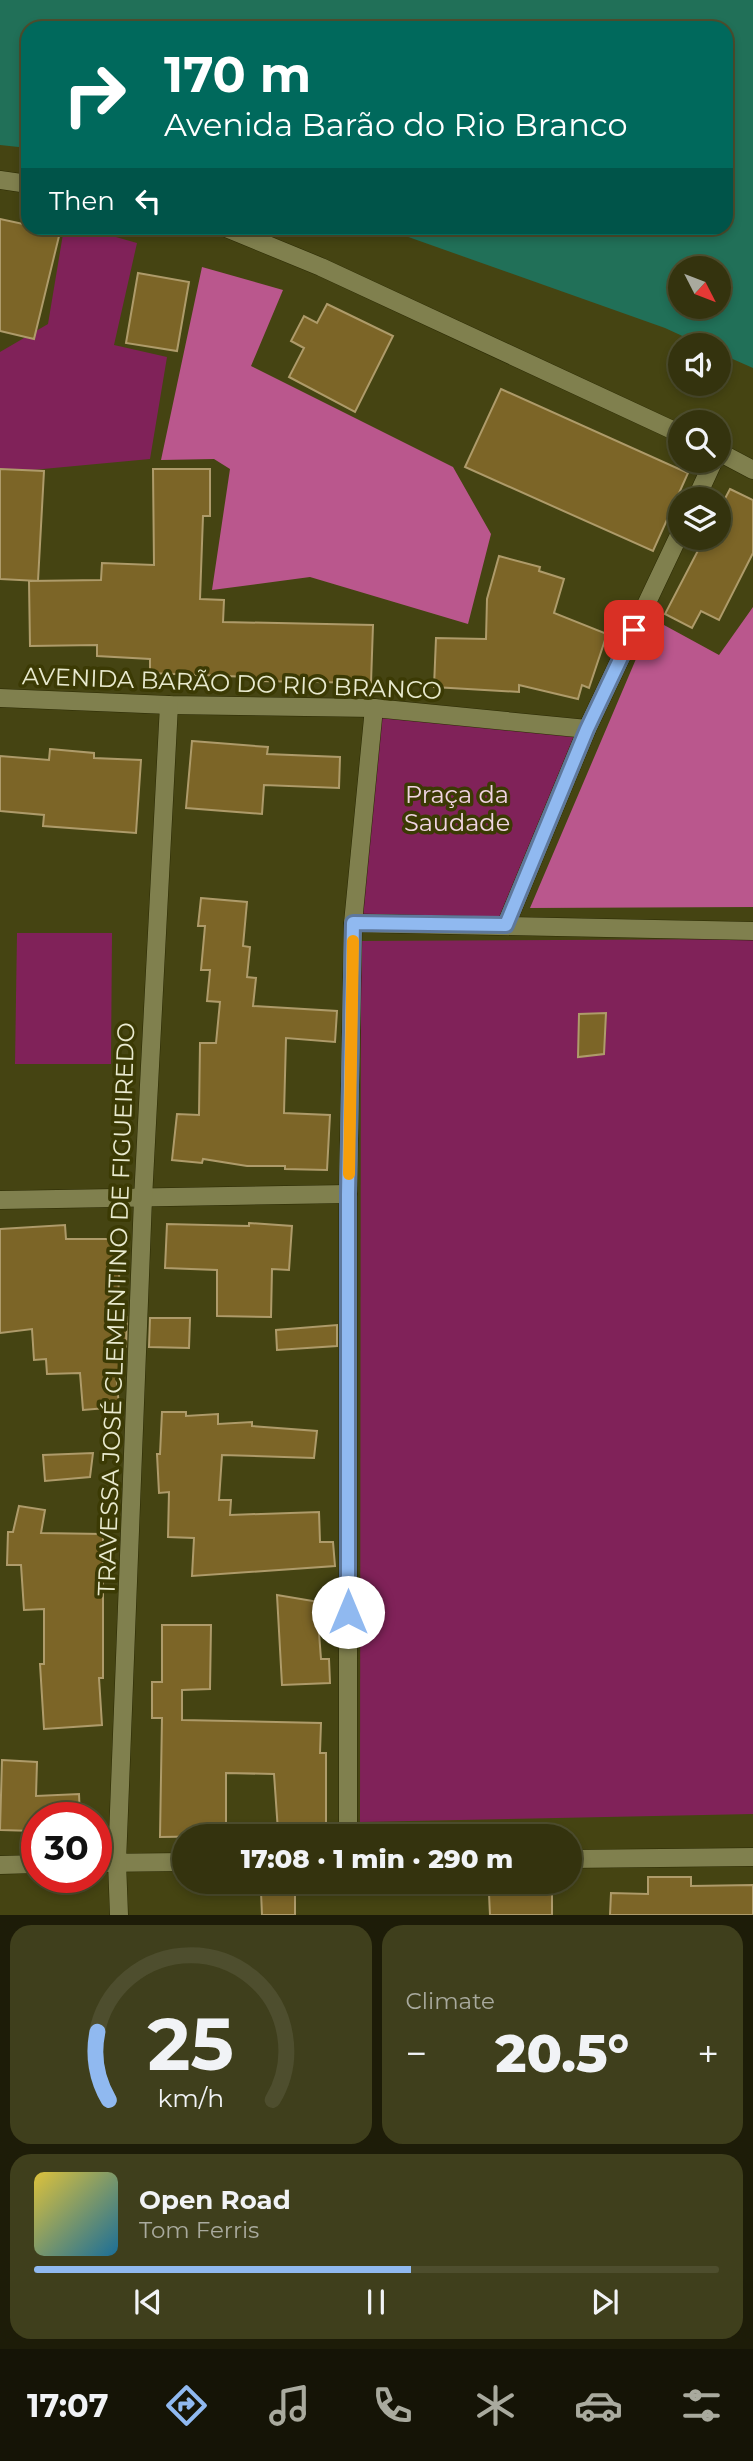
<!DOCTYPE html>
<html lang="en">
<head>
<meta charset="utf-8">
<style>
	:root { --surface:#34330e; --page:#3f3f1c; --text:#f1f3f6; --muted:#a9aa9e; --line:#4e4e2e; --accent:#90b9f0 }
	body { margin:0; font-family:Montserrat,sans-serif; background:var(--page); color:var(--text); height:100vh; display:flex; flex-direction:column; font-size:26px; white-space:nowrap }
	* { box-sizing:border-box; margin:0 }
	p { font-size:23px; color:var(--muted) }
	.icon { flex:none; width:38px; height:38px; fill:none; stroke:currentColor; stroke-width:2; stroke-linecap:round; stroke-linejoin:round }
	.map { position:relative; height:1915px; overflow:hidden }
	.sheet { display:flex; flex-direction:column; gap:10px; padding:10px; background:#1d1c08; flex:1 }
	.sheet>* { flex:none }
	.banner { position:absolute; left:21px; top:21px; width:712px; height:214px; border-radius:21px; box-shadow:0 4px 10px #0003,0 0 0 2px var(--line); background:#00695c; color:#fff; overflow:hidden }
	.needle { width:46px; rotate:132deg }
	.controls { position:absolute; left:668px; top:256px; display:grid; gap:14px }
	.controls a { display:grid; place-items:center; width:63px; height:63px; border-radius:50%; background:var(--surface); box-shadow:0 4px 10px #0003,0 0 0 2px var(--line); font-size:35px }
	.speed { position:absolute; left:21px; top:1802px; display:flex; gap:14px; font-size:35px; font-weight:700; text-align:center }
	.speed>* { display:grid; place-content:center; width:91px; height:91px; border-radius:50%; background:var(--surface); box-shadow:0 4px 10px #0003,0 0 0 2px var(--line); line-height:1 }
	.speed .limit { border:10px solid #d22; background:#fff; color:#111 }
	.pin { position:absolute; display:grid; place-items:center; width:60px; height:60px; color:#fff; margin:-30px; border-radius:14px; box-shadow:0 4px 10px #0006 }
	.me { position:absolute; width:77px; margin:-38px; rotate:0deg; stroke-linejoin:round; filter:drop-shadow(0 0 5px #0008) }
	.turn { display:flex; align-items:center; gap:24px; height:147px; padding:0 28px; font-size:32px }
	.turn .icon { width:91px; height:91px; stroke-width:2.5 }
	.turn b { display:block; font-size:49px; line-height:60px }
	.then { display:flex; align-items:center; height:66px; padding:0 28px; background:#0003; gap:14px; font-size:26px }
	.big { font-size:52px; font-weight:800; line-height:1.1 }
	.sheet .tile { flex:1; display:flex; flex-direction:column; justify-content:center; gap:10px; min-width:0; padding:0 24px; border-radius:21px; background:var(--page) }
	.sheet .dial { align-items:center; gap:0 }
	.dial svg { height:182px; overflow:visible; fill:none; stroke:var(--line); stroke-width:7; stroke-linecap:round; text-anchor:middle }
	.dial text { fill:var(--text); stroke:none }
	.song { display:flex; align-items:center; gap:21px }
	.cover { width:84px; height:84px; border-radius:10px; background:linear-gradient(135deg,hsl(50 70% 55%),hsl(200 70% 35%)) }
	.played { height:7px; border-radius:4px; background:linear-gradient(90deg,var(--accent) 55%,var(--line) 55%) }
	.keys { display:flex; justify-content:space-around; direction:ltr }
	.heat { display:flex; justify-content:space-between; align-items:center; font-size:38px; direction:ltr }
	.sheet .tiles { flex:1; display:grid; gap:10px; grid-template-columns:1fr 1fr }
	.tile:last-child { grid-column:span 2 }
	.trip { position:absolute; left:172px; top:1824px; width:410px; height:70px; border-radius:35px; background:var(--surface); box-shadow:0 4px 10px #0003,0 0 0 2px var(--line); font-weight:800; line-height:70px; text-align:center }
	.tabs { display:flex; height:112px; justify-content:space-around; align-items:center; background:#151406; color:var(--muted) }
	.tabs .icon { width:49px; height:49px }
	.tabs .on { color:var(--accent) }
	.tabs b { font-size:32px; color:var(--text) }
	.map>svg:first-child { display:block }
</style>
</head>
<body>
<div class="map">
<svg width="753" height="1915" viewBox="0 0 753 1915">
	<rect width="100%" height="100%" fill="#454412"/>
	<g fill="#802259">
		<path d="M64 228H84L137 243 114 345 167 357 150 459 0 473V352L48 324Z"/>
		<path d="M382 716 579 734 503 919 361 916Z"/>
		<path d="M17 933H112L111 1064H15Z"/>
		<path d="M753 939V1814L360 1822 361 941Z"/>
	</g>
	<g fill="#ba578d">
		<path d="M202 267 283 290 251 366 453 467 491 534 468 624 310 577 212 590 230 469 214 459 161 460Z"/>
		<path d="M753 607V907L530 908 653 619 719 655Z"/>
	</g>
	<path fill="#217058" fill-rule="evenodd" d="M0 0H753V368L719 353V345H702L665 328 383 228H726V28H28V148L0 145ZM681 268H719V306H681Z"/>
	<g fill="#7c6527" stroke="#ae9b6a" stroke-width="2">
		<path d="M0 219 28 225V228L60 232 34 339 0 331Z"/>
		<path d="M138 273 189 282 177 351 126 343Z"/>
		<path d="M327 304 393 336 355 412 289 377 304 348 291 341 304 316 317 323Z"/>
		<path d="M501 389 688 473 653 551 465 467Z"/>
		<path d="M0 469 44 471 38 581 0 579Z"/>
		<path d="M153 469H210V516H203L200 599 224 600 223 622 373 625 371 683 250 681V677L150 673V659L97 656V645L30 646 29 581 101 580 102 563 154 565Z"/>
		<path d="M730 489 753 500V553L719 620 701 611 692 628 665 614 705 537H719V510Z"/>
		<path d="M499 556 540 567 539 571 564 579 554 613 607 634 589 688 582 685 578 699 519 685V692L434 687 436 638 486 639 487 599Z"/>
		<path d="M192 741 268 747 267 754 340 757 339 788 264 785 262 814 186 808Z"/>
		<path d="M50 749 94 753V758L141 760 136 833 43 826 44 815 0 811V756L49 760Z"/>
		<path d="M201 898 247 902 243 946 250 947 247 977 256 978 253 1006 337 1011 335 1042 286 1038 284 1113 330 1115 327 1170 285 1169V1166H247L203 1159 202 1163 172 1160 177 1114 199 1115 200 1043H216L220 1002 207 1001 210 970H201L205 926H198Z"/>
		<path d="M606 1013 604 1054 578 1057 579 1014Z"/>
		<path d="M249 1223 292 1226 289 1270 272 1269 271 1317 217 1316V1270L165 1268 167 1224 249 1226Z"/>
		<path d="M65 1225 66 1239H114L120 1260 117 1317H127L126 1347H119L120 1372H116L119 1407 83 1410 80 1373 47 1374 46 1359 34 1360 32 1329 0 1333V1229Z"/>
		<path d="M150 1318H190L189 1348 149 1347Z"/>
		<path d="M337 1325V1346L277 1350 276 1330Z"/>
		<path d="M162 1412H186V1416L218 1414V1424L252 1422V1426L317 1431 314 1458 222 1455 219 1500H231L230 1515 319 1512 320 1542H333L335 1566 192 1576 194 1538 168 1537 169 1492 159 1493 157 1454H160Z"/>
		<path d="M93 1453 90 1477 45 1481 43 1455Z"/>
		<path d="M19 1506 45 1510 41 1533 103 1534V1678H99L102 1725 44 1729 40 1664H44V1609L24 1610 21 1565H7L8 1532H13Z"/>
		<path d="M277 1595 325 1603 319 1633 321 1659H329L330 1683 282 1685Z"/>
		<path d="M162 1625H211L210 1689 182 1690V1720L321 1723 320 1753H326V1828L278 1831 274 1774 226 1773V1836L160 1837 162 1718H152V1682H162Z"/>
		<path d="M2 1760 37 1762 36 1796 79 1794 80 1818H35V1831L0 1830Z"/>
		<path d="M648 1877H691V1886L753 1885V1915H610L611 1893 648 1894Z"/>
		<path d="M295 1891V1915H262L261 1892Z"/>
		<path d="M523 1893 552 1894V1915H490L489 1894Z"/>
	</g>
	<g fill="none" stroke-linecap="round" stroke-linejoin="round">
		<defs>
			<g id="minor">
				<path d="M0 180 28 184"/>
				<path d="M226 228 321 267 681 434"/>
				<path d="M719 452 753 470"/>
				<path d="M696 499 714 460"/>
				<path d="M0 698 169 705 374 708 587 729"/>
				<path d="M353 923 753 931"/>
				<path d="M506 925 587 729 681 531"/>
				<path d="M0 1200 348 1194"/>
				<path d="M348 1836V1194L353 923 374 708"/>
				<path d="M569 1859 753 1857"/>
				<path d="M96 1863 184 1862"/>
				<path d="M0 1865 37 1864"/>
				<path d="M119 1915 117 1862 143 1199 169 705"/>
			</g>
		</defs>
		<use href="#minor" stroke="#2b2a04" stroke-width="19"/>
		<use href="#minor" stroke="#80804e" stroke-width="18"/>
	</g>
	<g fill="none" stroke-linecap="round" stroke-linejoin="round">
		<defs>
			<path id="route" d="M348 1612V1194L353 923 506 925 587 729 634 630"/>
		</defs>
		<use href="#route" stroke="#5e789c" stroke-width="18"/>
		<use href="#route" stroke="#90b9f0" stroke-width="12"/>
		<path stroke="#f59e0b" stroke-width="12" d="M349 1174 353 941"/>
	</g>
	<g text-anchor="middle" dominant-baseline="central" stroke-width="7" stroke-linejoin="round" paint-order="stroke">
		<g font-size="24" fill="#e9eacf" stroke="#3b3a04">
			<text transform="translate(232 683) rotate(2)">AVENIDA BARÃO DO RIO BRANCO</text>
			<text transform="translate(116 1309) rotate(-88)">TRAVESSA JOSÉ CLEMENTINO DE FIGUEIREDO</text>
		</g>
		<g font-size="24" fill="#f0d4e1" stroke="#3b3a04">
			<text x="457" y="794">Praça da<tspan x="457" dy="28">Saudade</tspan></text>
		</g>
	</g>
</svg>
<div class="controls">
<a><svg class="needle" viewBox="-14 -14 28 28"><path d="M0-13l5 13h-10z" fill="#e53935"/><path d="M0 13l5-13h-10z" fill="#a9aa9e"/></svg></a>
<a><svg class="icon" aria-label="sound" viewBox="0 0 24 24"><path d="M4 9h4l5-4v14l-5-4H4zM17 9q2 3 0 6"/></svg></a>
<a><svg class="icon" aria-label="search" viewBox="0 0 24 24"><circle cx="10" cy="10" r="6"/><path d="M15 15l6 6"/></svg></a>
<a><svg class="icon" aria-label="layers" viewBox="0 0 24 24"><path d="M12 4l9 5-9 5-9-5zM3 14l9 5 9-5"/></svg></a>
</div>
<div class="speed"><div class="limit">30</div></div>
<div class="pin" style="left:634px;top:630px;background:#d93025"><svg class="icon" aria-label="arrive" viewBox="0 0 24 24"><path d="M6 21V4h12l-3 4 3 4H6"/></svg></div>
<svg class="me" style="left:348px;top:1612px" viewBox="-20 -20 40 40"><circle r="19" fill="#fff"/><path d="M0-13L10 11 0 6-10 11z" fill="#90b9f0"/></svg>
<div class="trip">17:08 · 1 min · 290 m</div>
<div class="banner">
<div class="turn"><svg class="icon" aria-label="right" viewBox="0 0 24 24"><path d="M7 20v-9h11M14 6l5 5-5 5"/></svg><div><b>170 m</b>Avenida Barão do Rio Branco</div></div>
<div class="then">Then<svg class="icon" aria-label="left" viewBox="0 0 24 24"><path d="M17 20v-9H6M10 6l-5 5 5 5"/></svg></div>
</div>
</div>
<section class="sheet">
<div class="tiles">
<div class="tile dial"><svg viewBox="0 0 100 80">
<path d="M14 69A42 42 0 1 1 86 69"/>
<path d="M14 69A42 42 0 0 1 9 39" stroke="#90b9f0"/>
<text x="50" y="56" font-size="32" font-weight="700">25</text>
<text x="50" y="72" font-size="11">km/h</text>
</svg></div>
<div class="tile"><p>Climate</p>
<div class="heat"><a>−</a><b class="big">20.5°</b><a>+</a></div>
</div>
<div class="tile">
<div class="song"><i class="cover"></i><div><b>Open Road</b><p>Tom Ferris</p></div></div>
<div class="played"></div>
<div class="keys"><svg class="icon" aria-label="previous" viewBox="0 0 24 24"><path d="M18 5L8 12l10 7zM5 5v14"/></svg><svg class="icon" aria-label="pause" viewBox="0 0 24 24"><path d="M8 5v14M16 5v14"/></svg><svg class="icon" aria-label="next" viewBox="0 0 24 24"><path d="M6 5l10 7-10 7zM19 5v14"/></svg></div>
</div>
</div>
</section>
<nav class="tabs">
<b>17:07</b>
<svg class="icon on" aria-label="directions" viewBox="0 0 24 24"><path d="M12 3l9 9-9 9-9-9zM9 14v-3h6M13 9l2 2-2 2"/></svg>
<svg class="icon" aria-label="music" viewBox="0 0 24 24"><path d="M9 18V5l10-2v13"/><circle cx="6" cy="18" r="3"/><circle cx="16" cy="16" r="3"/></svg>
<svg class="icon" aria-label="phone" viewBox="0 0 24 24"><path d="M5 4h4l2 5-3 2q2 4 5 5l2-3 5 2v4C11 20 4 13 5 4z"/></svg>
<svg class="icon" aria-label="climate" viewBox="0 0 24 24"><path d="M12 3v18M4 7l16 10M4 17L20 7"/></svg>
<svg class="icon" aria-label="car" viewBox="0 0 24 24"><path d="M5 17H2v-5l4-1 3-4h7l3 4 3 1v5h-3M9 17h6M6 11h13"/><circle cx="7" cy="17" r="2"/><circle cx="17" cy="17" r="2"/></svg>
<svg class="icon" aria-label="filters" viewBox="0 0 24 24"><path d="M4 7h16M4 17h16"/><circle cx="9" cy="7" r="2"/><circle cx="15" cy="17" r="2"/></svg>
</nav>
</body>
</html>
